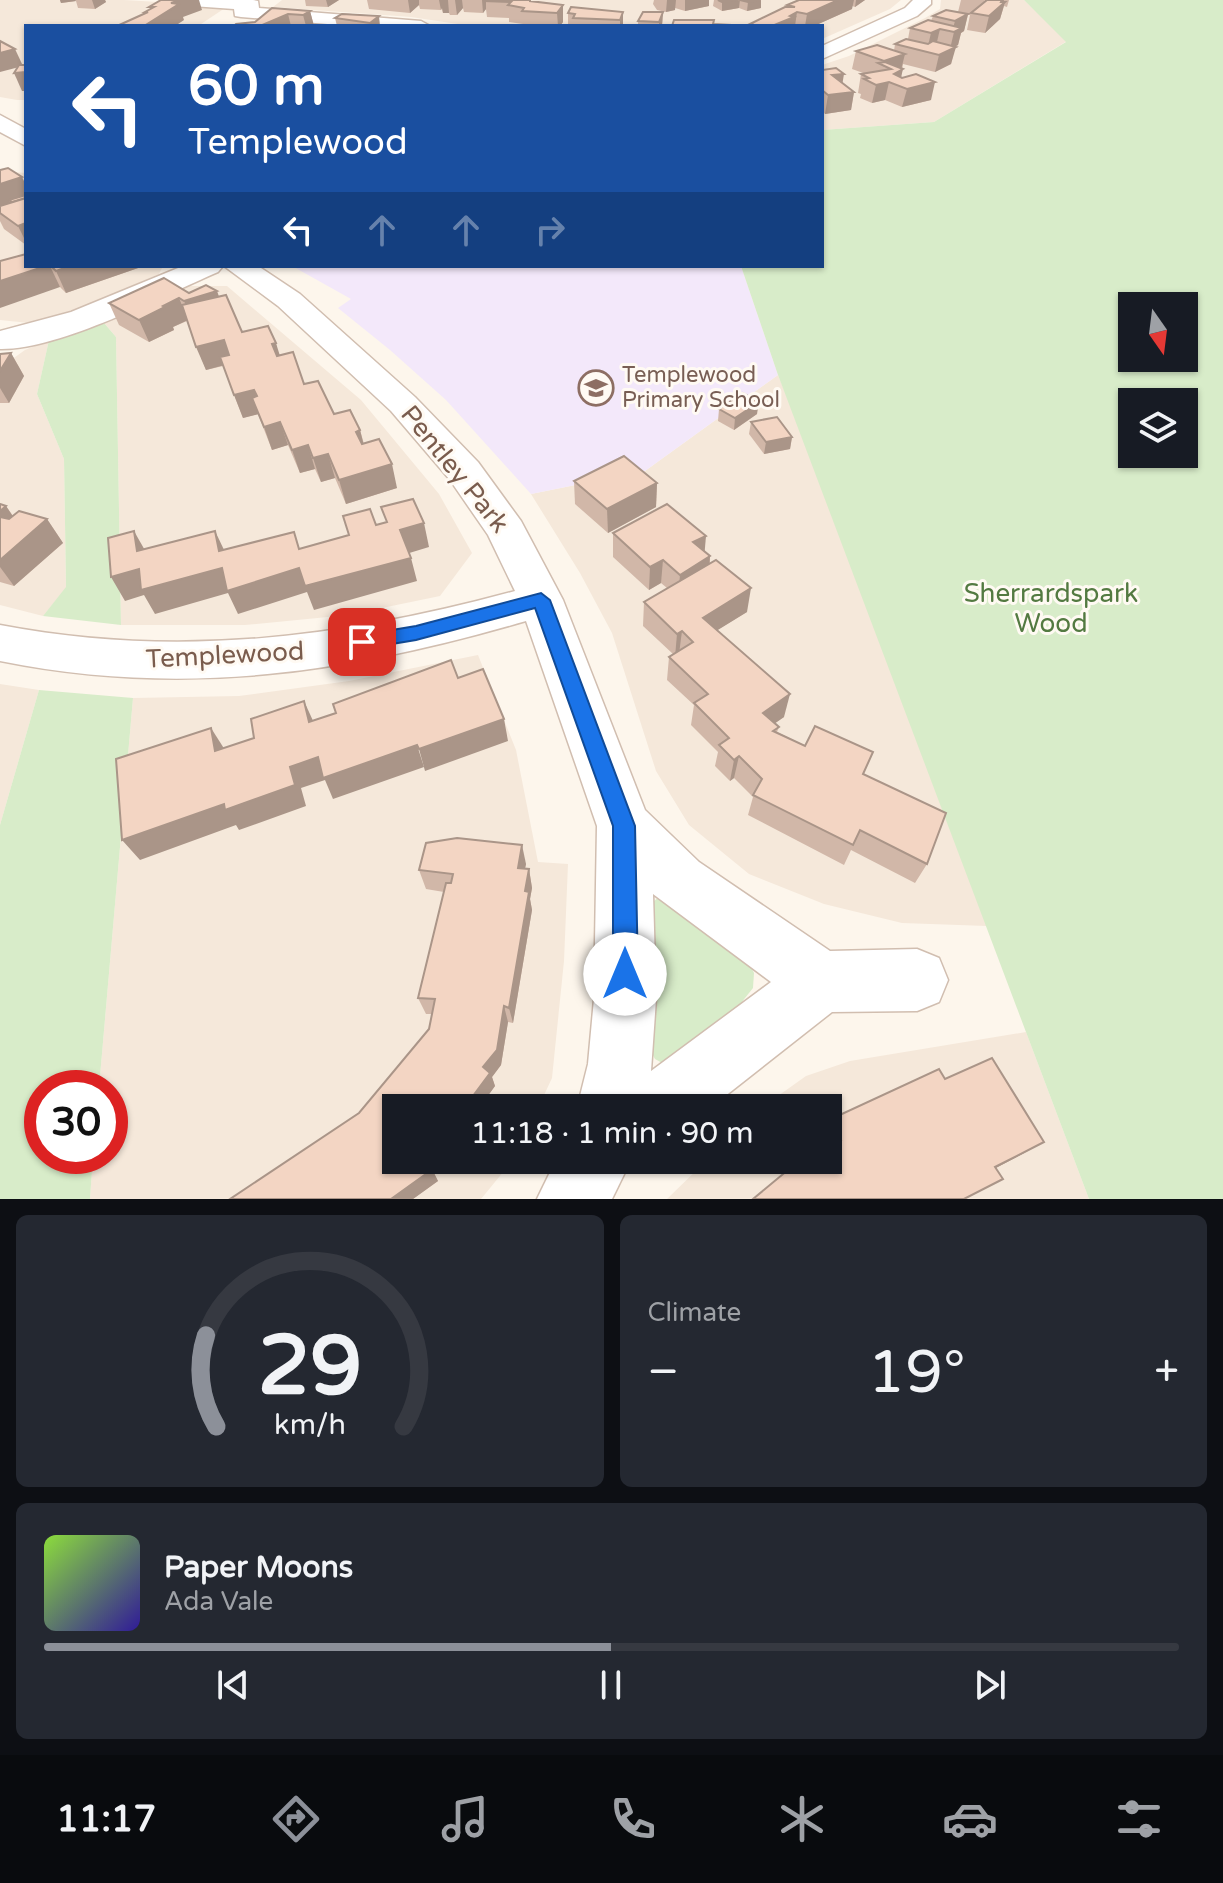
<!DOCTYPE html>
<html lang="en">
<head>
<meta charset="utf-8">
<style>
	:root { --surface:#171b24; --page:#242831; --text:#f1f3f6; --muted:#9ea1a6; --line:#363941; --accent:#8c9099 }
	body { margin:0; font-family:"Varela Round",sans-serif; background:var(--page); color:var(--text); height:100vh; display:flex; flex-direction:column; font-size:30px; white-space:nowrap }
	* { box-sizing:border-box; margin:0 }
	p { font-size:26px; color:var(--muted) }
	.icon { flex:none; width:44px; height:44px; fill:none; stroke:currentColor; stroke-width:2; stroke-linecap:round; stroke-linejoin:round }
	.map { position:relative; height:1199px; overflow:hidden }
	.side { display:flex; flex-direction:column; gap:16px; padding:16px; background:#0d0f14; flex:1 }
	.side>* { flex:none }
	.banner { position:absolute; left:24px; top:24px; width:800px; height:244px; border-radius:0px; box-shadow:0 2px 6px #0004; background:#1a4fa0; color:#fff; overflow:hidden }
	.needle { width:52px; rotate:166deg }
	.tools { position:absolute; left:1118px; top:292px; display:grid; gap:16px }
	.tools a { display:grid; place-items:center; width:80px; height:80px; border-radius:0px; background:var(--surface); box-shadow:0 2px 6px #0004; font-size:40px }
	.speed { position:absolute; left:24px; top:1070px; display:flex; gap:16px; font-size:40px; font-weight:700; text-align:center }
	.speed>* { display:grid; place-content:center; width:104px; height:104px; border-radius:50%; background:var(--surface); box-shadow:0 2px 6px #0004; line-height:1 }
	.speed .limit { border:12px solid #d22; background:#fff; color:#111 }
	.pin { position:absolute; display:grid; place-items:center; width:68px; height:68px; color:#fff; margin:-34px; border-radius:16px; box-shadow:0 4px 12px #0006 }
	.me { position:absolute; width:88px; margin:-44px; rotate:0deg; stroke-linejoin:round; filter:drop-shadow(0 0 6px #0008) }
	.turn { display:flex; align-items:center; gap:28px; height:168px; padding:0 32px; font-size:36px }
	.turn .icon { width:104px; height:104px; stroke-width:2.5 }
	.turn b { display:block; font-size:56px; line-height:68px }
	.lanes { display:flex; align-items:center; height:76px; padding:0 32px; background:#0003; justify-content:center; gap:40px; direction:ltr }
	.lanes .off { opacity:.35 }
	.big { font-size:60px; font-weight:600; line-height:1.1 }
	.side .widget { flex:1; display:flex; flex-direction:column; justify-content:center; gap:12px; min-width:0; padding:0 28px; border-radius:12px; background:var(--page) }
	.side .dial { align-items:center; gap:0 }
	.dial svg { height:208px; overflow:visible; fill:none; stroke:var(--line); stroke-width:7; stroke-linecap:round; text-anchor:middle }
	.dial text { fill:var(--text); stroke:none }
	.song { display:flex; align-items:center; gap:24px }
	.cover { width:96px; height:96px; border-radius:12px; background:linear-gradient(135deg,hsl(90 70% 55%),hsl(250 70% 35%)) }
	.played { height:8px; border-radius:4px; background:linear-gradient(90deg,var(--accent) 50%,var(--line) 50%) }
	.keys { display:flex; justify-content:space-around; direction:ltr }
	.heat { display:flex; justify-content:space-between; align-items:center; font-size:44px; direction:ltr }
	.side .tiles { flex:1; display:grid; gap:16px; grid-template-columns:1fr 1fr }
	.widget:last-child { grid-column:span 2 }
	.trip { position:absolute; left:382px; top:1094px; width:460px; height:80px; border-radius:0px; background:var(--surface); box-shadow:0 2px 6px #0004; font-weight:600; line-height:80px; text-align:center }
	.tabs { display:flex; height:128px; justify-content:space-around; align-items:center; background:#090b0e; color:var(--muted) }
	.tabs .icon { width:56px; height:56px }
	.tabs .on { color:var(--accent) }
	.tabs b { font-size:36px; color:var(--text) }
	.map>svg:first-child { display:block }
</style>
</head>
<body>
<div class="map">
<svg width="1223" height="1199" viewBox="0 0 1223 1199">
	<rect width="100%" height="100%" fill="#fdf6ec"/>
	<g fill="#f5e8da">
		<path d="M0 0H124L228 6 198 26H26V100H17L0 97Z"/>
		<path d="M282 0H901L890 9 822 39V26H471L411 17 273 7Z"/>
		<path d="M941 0H1024L1067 41 934 122 822 130V65L849 56 925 18 940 9Z"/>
		<path d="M0 171 26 173V266H163L159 274 83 307 29 323 0 320Z"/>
		<path d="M182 286H227L361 400 439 494 472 553 440 596 348 615 245 625H121L116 337 104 323Z"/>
		<path d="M49 340 37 394 64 459 66 588 43 616 0 605V368L25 350Z"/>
		<path d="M778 375 807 446 987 926 902 923 824 904 749 874 689 825 656 771 612 633 580 573 531 494 645 471Z"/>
		<path d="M478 655 516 750 538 862 568 864 564 961 552 1078 538 1108H396V1160H513L481 1199H90L93 1156H110V1088H99L133 698 239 696 349 681Z"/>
		<path d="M0 684 39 690 0 825Z"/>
		<path d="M1026 1032 1089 1199H667L707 1160H828V1108H761L806 1076 850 1061Z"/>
	</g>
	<path fill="#f3e8fa" d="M292 266H741L778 375 645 471 531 494 446 400 390 350 338 308 351 299Z"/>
	<g fill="#d8ecc9" fill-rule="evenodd">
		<path d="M1024 0H1223V1199H1089L778 375 741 266H822V130L934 122 1066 42ZM1132 306H1184V358H1132ZM1132 402H1184V454H1132Z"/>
		<path d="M104 323 116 337 121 625 43 616 66 587 64 459 37 394 49 340Z"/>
		<path d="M39 690 133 698 99 1088H42V1156H93L90 1199H0V825Z"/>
		<path d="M661 895 746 957 754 973 753 988 741 1003 679 1060 664 1064 655 1059 648 1046 652 903Z"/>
	</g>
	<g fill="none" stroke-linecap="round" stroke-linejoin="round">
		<defs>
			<g id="minor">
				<path d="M169 0H253L258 1 259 8 421 21 430 26H352L241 17 235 16 234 9 178 5Z"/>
				<path d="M913 0H931V4L917 16 822 59V46L905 8Z"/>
				<path d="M0 115 26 129V146L0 132Z"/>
				<path d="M183 266H223L218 272C162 296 59 350 0 349V331L71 312Z"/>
				<path d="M224 266H258L300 294 415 397 478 462 521 521 563 600 645 810 699 862 830 951 917 949 939 958 948 980 939 1002 917 1011 832 1012 710 1108H577L588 1064 594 999 597 826 526 621C348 673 184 698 0 661V625C177 659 342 638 515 591L488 535 450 480 391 411 278 306ZM653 894 771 982 651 1071 656 999Z"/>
				<path d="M556 1160H631L612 1199H537Z"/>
			</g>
		</defs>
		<use href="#minor" stroke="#d1beb0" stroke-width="3"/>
		<use href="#minor" fill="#fff" fill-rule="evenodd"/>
	</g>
	<g fill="#d1b7a8">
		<path d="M60 0H105L106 2 95 9 78 8 76 1 61 3Z"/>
		<path d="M305 0H339L328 7 306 6Z"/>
		<path d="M367 0H530V1L563 5V22L560 26H523V24L509 22V18L487 17 486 9 483 13 464 12 463 8 457 15H450L449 13H443L442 8 441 10 420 9 419 5 410 13 369 9Z"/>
		<path d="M654 0H709V6L685 11 675 8V10L666 12 657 10 653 4Z"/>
		<path d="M714 0H761V8L747 11 739 8 722 11 713 6Z"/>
		<path d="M799 0H865L855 7 852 6V9L814 26H750V24Z"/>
		<path d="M961 0H1009L1007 7 1004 6 1000 19 985 33 967 30 970 15H968L964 31 961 33 958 45 955 47 951 64 935 72 903 64 901 77 931 100 902 107 885 100 872 103 860 98 861 94 858 93 861 74H866L852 69 856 51H894L895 44 908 39 910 28 931 21 933 16 958 12Z"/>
		<path d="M272 8 310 11 314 26H234L255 22Z"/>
		<path d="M623 12V26H568V13Z"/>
		<path d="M663 12 662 26H638V21Z"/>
		<path d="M342 14 380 26H337L335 18Z"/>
		<path d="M822 70 854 92 851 110 825 114 822 111Z"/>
		<path d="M0 170 26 185V245L4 229 0 221Z"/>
		<path d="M0 261 141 267 66 293 60 287Z"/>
		<path d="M189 293 219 297 242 332 280 355 304 384 334 414 360 430 364 444 397 488 346 504 335 478 321 482 315 469 300 473 288 445 272 450 258 414 243 418 223 366 206 370 187 321 173 327 174 330 149 342 119 325 109 303Z"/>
		<path d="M11 353 24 376 9 403H0V354Z"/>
		<path d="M719 409 757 414 734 430 718 421Z"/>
		<path d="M751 422 792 437 790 449 764 454 749 434Z"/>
		<path d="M574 481 657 483 656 507 608 533 575 504Z"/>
		<path d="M0 504 6 506 13 516 47 519 63 543 14 586 0 582Z"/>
		<path d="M613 533 704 551 710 556V563L747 612 717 630 784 717 775 723 779 727 777 732 864 774 927 864 915 883 851 850 844 865 748 815 753 797 734 778 730 781 715 766 718 752 691 725 694 705 667 680 669 657 673 654 643 626 644 602 667 588 661 583 649 590 613 557Z"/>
		<path d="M526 864 525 868 529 869 532 888 530 899 532 910 513 1023 508 1022 501 1065 492 1077 495 1086 479 1108H396V1160H441L433 1171 438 1181 413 1199H230L359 1113 429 1029 432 1014H426L418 998 444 892 426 889 419 870Z"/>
		<path d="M945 1079 1024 1153 996 1168 828 1160V1122L831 1119Z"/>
	</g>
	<g fill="#aa9588">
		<path d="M60 0H75L76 1 61 3Z"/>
		<path d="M92 0H105L106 2 95 9Z"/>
		<path d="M180 0H199L202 10 183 17 184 20 175 26H144L171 3Z"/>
		<path d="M326 0H339L328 7Z"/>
		<path d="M408 0H419V5L410 13Z"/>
		<path d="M439 0H448L449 13H443L442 8 441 10Z"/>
		<path d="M455 0H462L463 8 457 15Z"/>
		<path d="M482 0H490L486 1V9L483 13Z"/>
		<path d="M667 0H676L675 10 666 12Z"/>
		<path d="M685 0H709V6L685 11Z"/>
		<path d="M740 0 739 8 722 11V2Z"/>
		<path d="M761 0V8L747 11 748 2Z"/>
		<path d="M838 0H854L852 9 814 26H805L807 14Z"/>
		<path d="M856 0H865L855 7Z"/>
		<path d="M1002 0H1004L1003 4 1005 2 1000 19 985 33 989 16Z"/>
		<path d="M563 5V22L560 26H558L557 13Z"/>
		<path d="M310 11 314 26H306L303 15Z"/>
		<path d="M623 12V26H620V20Z"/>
		<path d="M663 12 662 26H659V22Z"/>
		<path d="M797 12 795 26H772L790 16Z"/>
		<path d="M288 14 291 26H260Z"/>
		<path d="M968 14 964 31 961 33 958 45 950 49 954 32H952L955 21Z"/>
		<path d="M379 16 380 26H371L370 23Z"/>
		<path d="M940 29 936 46 927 50 931 33Z"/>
		<path d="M956 47 951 64 935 72 939 55Z"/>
		<path d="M15 49 23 66 0 72V53Z"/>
		<path d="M905 54 901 70 903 69 899 86 891 69 883 66 884 61Z"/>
		<path d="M26 72V91H22L14 73Z"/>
		<path d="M844 74 841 92 832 75Z"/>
		<path d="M889 82 885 100 872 103 876 85Z"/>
		<path d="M935 82 931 100 902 107 907 89Z"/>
		<path d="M854 92 851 110 825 114 828 95Z"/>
		<path d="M22 177 26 185V199L9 200 11 204 0 208V184Z"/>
		<path d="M26 223V242L18 226Z"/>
		<path d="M46 266H50L60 287 0 308V281Z"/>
		<path d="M70 266H140L141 267 66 293 56 271Z"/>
		<path d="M217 291 225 313 193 323 184 301Z"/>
		<path d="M179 298 188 320 173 327 174 330 149 342 139 320Z"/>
		<path d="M224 340 232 363 206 370 196 347Z"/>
		<path d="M276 343 283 366 279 367 272 344Z"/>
		<path d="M11 353 24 376 9 403 0 388V371Z"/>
		<path d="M254 390 263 413 243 418 234 395Z"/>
		<path d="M759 402 757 414 734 430 735 418Z"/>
		<path d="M280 422 288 445 272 450 264 427Z"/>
		<path d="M360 430 366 454 356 432Z"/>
		<path d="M792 437 790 449 764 454 766 442Z"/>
		<path d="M308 445 315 469 300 473 292 450Z"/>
		<path d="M328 454 335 478 321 482 313 458Z"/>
		<path d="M392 464 397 488 346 504 339 480Z"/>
		<path d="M657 483 656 507 608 533 607 509Z"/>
		<path d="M6 506 22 530 0 523V511Z"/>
		<path d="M47 519 63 543 14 586 0 567V560Z"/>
		<path d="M424 523 429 547 406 554 400 530Z"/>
		<path d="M134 531 147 554 137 551Z"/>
		<path d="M215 531 226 554 219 551Z"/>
		<path d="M706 536 704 559 693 542Z"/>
		<path d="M710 556 708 580 678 598 680 575Z"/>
		<path d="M411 558 417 581 314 610 307 592 238 614 228 593 155 614 144 595 125 601 111 577 139 569 299 568Z"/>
		<path d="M663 560 661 583 649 590 650 567Z"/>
		<path d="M751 588 747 612 700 641 703 618Z"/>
		<path d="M682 631 679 654 675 657 677 634Z"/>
		<path d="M790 694 784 717 758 735 763 713Z"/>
		<path d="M304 701 314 723 309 722Z"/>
		<path d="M504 719 508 741 425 771 419 749Z"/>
		<path d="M211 728 225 750 215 751Z"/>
		<path d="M417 745 424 767 333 799 325 780 301 788 306 806 239 830 236 825 140 860 122 840 224 804 290 767 318 757Z"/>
		<path d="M739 756 734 778 730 781 734 760Z"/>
		<path d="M522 845 526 864 521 887 518 868Z"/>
		<path d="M529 869 532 888 530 899 532 910 513 1023 509 1008 525 891Z"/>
		<path d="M504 1006 508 1022 501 1065 492 1077 495 1086 479 1108H464L483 1067Z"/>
		<path d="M1044 1142 1024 1153 978 1177 995 1167Z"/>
		<path d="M425 1160H441L433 1171 438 1181 413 1199H391Z"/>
	</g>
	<g fill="#f3d5c3" stroke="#aa9588" stroke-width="2">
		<path d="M161 0H180L171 3 179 4 144 26H117L148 12H145L154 7H149Z"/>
		<path d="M487 0H530V1L563 5 557 13 522 11 524 8 508 5 511 2 486 1Z"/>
		<path d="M718 0H738L722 2Z"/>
		<path d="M740 0H760L748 2Z"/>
		<path d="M799 0H838L807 14 797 12 790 16 794 17 772 26H759L750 24 785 7H795L787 5Z"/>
		<path d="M985 0H1002L1001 2H1005L989 16 971 13 987 0Z"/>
		<path d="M571 7 623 12 620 20 573 18 575 14 568 13Z"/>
		<path d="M272 8 310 11 303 15 288 14 260 26H234L236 24 255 22Z"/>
		<path d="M946 10 968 14 955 21 933 16Z"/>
		<path d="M643 12H663L659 22 638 21Z"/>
		<path d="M342 14 379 16 370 23 335 18Z"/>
		<path d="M674 20H714L713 24 731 25V26H672Z"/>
		<path d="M928 20 962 28 954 32 940 29 931 33 910 28Z"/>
		<path d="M906 39 928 44 933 41 956 47 939 55 895 44Z"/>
		<path d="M0 41 15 49 0 53Z"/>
		<path d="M877 45 905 54 884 61 856 51Z"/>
		<path d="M885 62 903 69 894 74 902 78 916 74 935 82 907 89 889 82 876 85 864 79 869 78 861 74 891 69 878 63Z"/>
		<path d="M19 65H26V72L14 73Z"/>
		<path d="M836 68 844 74 832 75 854 92 828 95 822 90V70Z"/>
		<path d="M8 168 22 177 0 184V170Z"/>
		<path d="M26 195V198L12 202 9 200Z"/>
		<path d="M26 198V223L18 226 0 213V206Z"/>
		<path d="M26 254V266H46L0 281V261Z"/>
		<path d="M51 266H70L56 271Z"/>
		<path d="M164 278 189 293 206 285 217 291 184 301 179 298 163 306 165 307 139 320 109 303Z"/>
		<path d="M226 295 242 332 268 326 276 343 272 344 277 356 293 352 304 384 318 381 334 414 350 410 360 430 356 432 362 444 379 439 392 464 339 480 328 454 313 458 308 445 292 450 280 422 264 427 252 398 257 396 254 390 234 395 220 357 229 355 224 340 196 347 182 305Z"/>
		<path d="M11 353 0 371V354Z"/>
		<path d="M743 393 759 402 735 418 719 409Z"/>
		<path d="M777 417 792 437 766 442 751 422Z"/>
		<path d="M624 456 657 483 607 509 574 481Z"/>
		<path d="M413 499 424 523 400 530 411 558 305 586 299 568 227 591 222 568 141 590 139 569 111 577 108 538 134 531 137 551 215 531 219 551 294 532 299 549 349 535 343 516 370 509 376 525 387 522 381 507Z"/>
		<path d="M0 504 6 506 0 511Z"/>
		<path d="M667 504 706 536 693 542 710 556 680 575 663 560 650 567 613 533Z"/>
		<path d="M19 511 47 519 0 560V517L9 519Z"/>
		<path d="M716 560 751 588 703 618 790 694 763 713 779 727 773 731 805 746 815 726 873 752 863 774 946 813 927 864 860 830 853 845 753 795 762 779 739 756 734 760 719 745 729 738 694 703 708 694 669 657 693 642 682 631 677 634 644 602Z"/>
		<path d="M451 660 458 678 483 669 504 719 419 749 417 745 323 778 318 757 290 767 295 785 225 810 224 804 122 840 116 759 211 728 215 751 254 738 251 719 304 701 309 722 336 713 333 704Z"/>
		<path d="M457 838 522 845 518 868 529 869 525 891 529 892 509 1008 504 1006 497 1050 483 1067 490 1073 464 1108H396V1160H425L430 1171 391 1199H230L359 1113 429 1029 435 999 418 998 446 883H451L453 874 419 870 426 843Z"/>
		<path d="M992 1058 1044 1142 995 1167 1003 1179 964 1199H753L800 1160H828V1146L841 1140 831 1119 939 1069 945 1079Z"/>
	</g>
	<path fill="#1a73e8" stroke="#114b97" stroke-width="2" d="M541 593 550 600 635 826 638 974 634 983 625 987 616 983 613 974V826L535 608 416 640 362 649 355 647 352 642 355 637 362 635 416 626Z"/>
	<defs>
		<symbol id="school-ring" viewBox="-11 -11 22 22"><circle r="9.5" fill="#fffaf3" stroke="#8d6e63" stroke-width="1.5"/><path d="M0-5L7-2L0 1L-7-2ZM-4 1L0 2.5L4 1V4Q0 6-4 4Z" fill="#8d6e63"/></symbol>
	</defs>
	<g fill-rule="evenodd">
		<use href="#school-ring" x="576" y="368" width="40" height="40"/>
	</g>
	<g text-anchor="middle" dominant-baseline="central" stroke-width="6" stroke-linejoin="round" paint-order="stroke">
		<g font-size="22" fill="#785e54" stroke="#fffaf3" text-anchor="start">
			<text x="622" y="375">Templewood<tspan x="622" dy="25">Primary School</tspan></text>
		</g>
		<g font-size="26" fill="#7a5c4d" stroke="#fffaf3">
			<text transform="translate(455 469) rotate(51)">Pentley Park</text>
			<text transform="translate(225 655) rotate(-3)">Templewood</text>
		</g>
		<g font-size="26" fill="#537a41" stroke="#fffaf3">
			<text x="1051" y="593">Sherrardspark<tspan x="1051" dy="30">Wood</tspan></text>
		</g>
	</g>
</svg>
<div class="tools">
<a><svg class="needle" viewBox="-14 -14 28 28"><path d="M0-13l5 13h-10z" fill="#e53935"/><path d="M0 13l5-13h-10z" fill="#9ea1a6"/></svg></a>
<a><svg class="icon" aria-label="layers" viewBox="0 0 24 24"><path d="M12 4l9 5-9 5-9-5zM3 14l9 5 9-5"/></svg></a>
</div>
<div class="speed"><div class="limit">30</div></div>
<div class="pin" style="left:362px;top:642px;background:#d93025"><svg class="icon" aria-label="arrive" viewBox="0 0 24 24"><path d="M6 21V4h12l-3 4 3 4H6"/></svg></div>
<svg class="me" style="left:625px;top:974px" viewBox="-20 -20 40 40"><circle r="19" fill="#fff"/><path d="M0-13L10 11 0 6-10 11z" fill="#1a73e8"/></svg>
<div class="trip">11:18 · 1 min · 90 m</div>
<div class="banner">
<div class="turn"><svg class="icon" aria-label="left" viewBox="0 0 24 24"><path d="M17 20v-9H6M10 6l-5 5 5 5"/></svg><div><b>60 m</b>Templewood</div></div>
<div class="lanes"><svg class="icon" aria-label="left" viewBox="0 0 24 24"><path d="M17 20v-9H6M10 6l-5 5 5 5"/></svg><svg class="icon off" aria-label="ahead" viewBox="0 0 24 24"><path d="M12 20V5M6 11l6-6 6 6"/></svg><svg class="icon off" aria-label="ahead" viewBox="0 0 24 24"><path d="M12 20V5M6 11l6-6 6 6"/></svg><svg class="icon off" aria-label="right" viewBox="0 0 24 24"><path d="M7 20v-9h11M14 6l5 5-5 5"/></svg></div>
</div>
</div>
<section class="side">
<div class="tiles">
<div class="widget dial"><svg viewBox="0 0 100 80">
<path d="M14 69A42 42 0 1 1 86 69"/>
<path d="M14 69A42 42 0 0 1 10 34" stroke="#8c9099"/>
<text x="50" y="56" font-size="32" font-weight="700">29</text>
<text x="50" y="72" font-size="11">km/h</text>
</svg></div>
<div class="widget"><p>Climate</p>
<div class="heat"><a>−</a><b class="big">19°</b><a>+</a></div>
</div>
<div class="widget">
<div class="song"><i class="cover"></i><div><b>Paper Moons</b><p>Ada Vale</p></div></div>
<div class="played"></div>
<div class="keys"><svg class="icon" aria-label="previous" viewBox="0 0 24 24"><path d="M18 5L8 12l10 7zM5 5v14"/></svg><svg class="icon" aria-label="pause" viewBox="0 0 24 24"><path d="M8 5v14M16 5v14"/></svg><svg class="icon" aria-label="next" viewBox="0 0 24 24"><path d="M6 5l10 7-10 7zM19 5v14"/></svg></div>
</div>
</div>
</section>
<nav class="tabs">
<b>11:17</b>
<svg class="icon on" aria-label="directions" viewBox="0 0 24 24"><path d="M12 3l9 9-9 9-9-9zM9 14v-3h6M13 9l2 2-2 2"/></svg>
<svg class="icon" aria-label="music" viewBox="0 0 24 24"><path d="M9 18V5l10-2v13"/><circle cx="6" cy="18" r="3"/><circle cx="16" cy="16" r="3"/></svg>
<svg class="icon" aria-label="phone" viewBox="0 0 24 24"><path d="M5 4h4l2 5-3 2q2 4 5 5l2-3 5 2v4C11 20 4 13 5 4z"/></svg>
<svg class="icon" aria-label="climate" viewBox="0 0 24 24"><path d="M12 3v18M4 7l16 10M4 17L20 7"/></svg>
<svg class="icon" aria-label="car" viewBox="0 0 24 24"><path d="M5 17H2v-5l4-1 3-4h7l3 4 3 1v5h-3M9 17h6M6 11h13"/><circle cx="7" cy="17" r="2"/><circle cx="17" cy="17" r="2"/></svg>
<svg class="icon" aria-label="filters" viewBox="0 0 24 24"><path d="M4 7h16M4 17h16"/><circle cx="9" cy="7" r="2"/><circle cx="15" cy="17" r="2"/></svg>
</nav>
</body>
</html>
